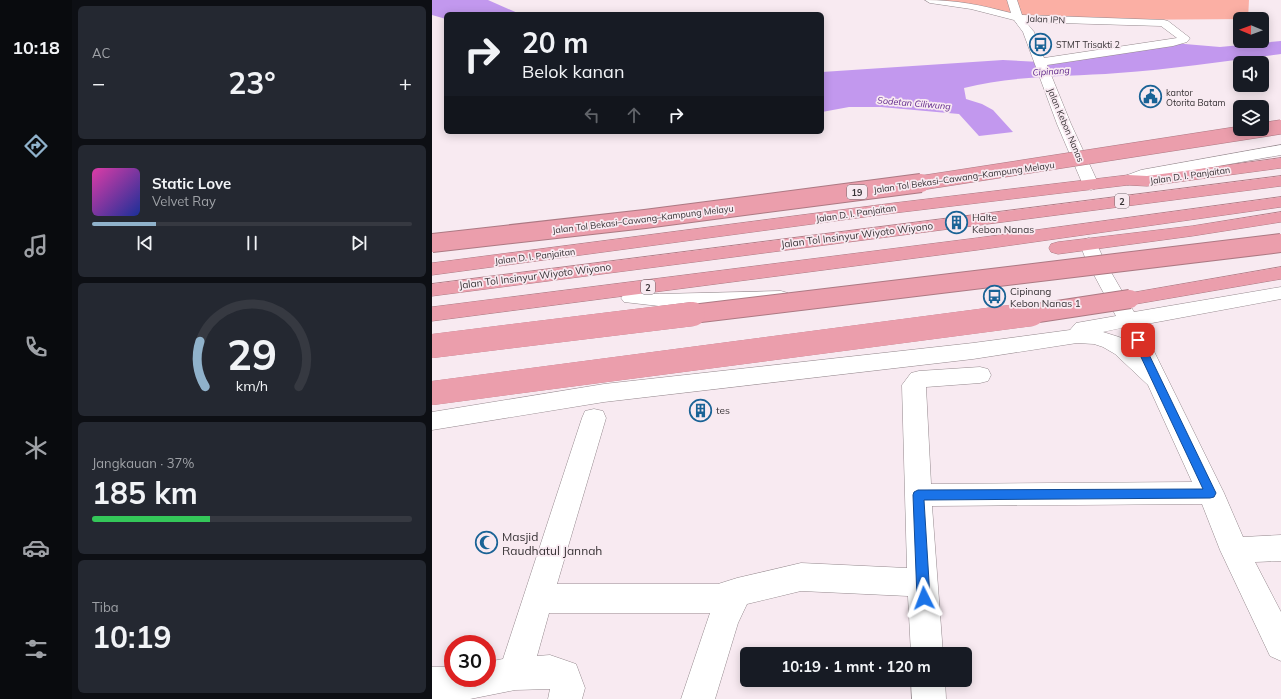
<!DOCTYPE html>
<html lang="id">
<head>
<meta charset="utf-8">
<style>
	:root { --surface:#171b24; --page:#242831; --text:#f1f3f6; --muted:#9ea1a6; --line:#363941; --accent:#90b2cb }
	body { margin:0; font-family:Mulish,sans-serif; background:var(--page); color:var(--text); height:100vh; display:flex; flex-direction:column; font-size:15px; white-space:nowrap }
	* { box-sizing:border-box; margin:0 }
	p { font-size:13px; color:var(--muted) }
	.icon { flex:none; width:22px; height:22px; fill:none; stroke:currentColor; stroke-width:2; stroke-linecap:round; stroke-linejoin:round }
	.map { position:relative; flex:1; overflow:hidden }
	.panel { display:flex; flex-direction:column; gap:6px; padding:6px; background:#0d0f14; width:360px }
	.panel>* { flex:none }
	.top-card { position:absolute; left:12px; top:12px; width:380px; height:122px; border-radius:6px; box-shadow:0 2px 10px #0003; background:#171b24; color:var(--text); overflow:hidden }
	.needle { width:26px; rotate:271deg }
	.controls { position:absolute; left:801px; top:12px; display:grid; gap:8px }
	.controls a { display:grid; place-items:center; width:36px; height:36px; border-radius:6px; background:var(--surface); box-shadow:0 2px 10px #0003; font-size:20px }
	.speed { position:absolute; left:12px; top:635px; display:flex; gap:8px; font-size:20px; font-weight:700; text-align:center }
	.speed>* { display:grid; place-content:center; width:52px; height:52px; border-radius:50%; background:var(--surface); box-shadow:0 2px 10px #0003; line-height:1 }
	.speed .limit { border:6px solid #d22; background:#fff; color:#111 }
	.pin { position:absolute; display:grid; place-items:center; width:34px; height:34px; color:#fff; margin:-17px; border-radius:8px; box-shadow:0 2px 6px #0006 }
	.me { position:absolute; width:44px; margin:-22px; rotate:357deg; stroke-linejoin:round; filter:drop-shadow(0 0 3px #0008) }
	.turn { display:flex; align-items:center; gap:14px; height:84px; padding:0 12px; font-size:18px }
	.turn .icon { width:52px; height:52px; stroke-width:2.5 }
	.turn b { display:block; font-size:28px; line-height:34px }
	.lanes { display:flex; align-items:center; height:38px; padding:0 12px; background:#0003; justify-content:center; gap:20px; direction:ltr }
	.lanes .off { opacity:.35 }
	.big { font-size:30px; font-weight:700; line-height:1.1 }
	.panel .card { flex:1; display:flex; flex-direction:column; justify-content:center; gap:6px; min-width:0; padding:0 14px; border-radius:6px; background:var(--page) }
	.panel .dial { align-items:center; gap:0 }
	.dial svg { height:104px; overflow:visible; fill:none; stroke:var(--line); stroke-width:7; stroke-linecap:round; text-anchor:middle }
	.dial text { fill:var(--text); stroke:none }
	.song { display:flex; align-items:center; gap:12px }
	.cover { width:48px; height:48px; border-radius:6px; background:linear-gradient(135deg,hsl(320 70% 55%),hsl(230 70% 35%)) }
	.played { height:4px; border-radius:2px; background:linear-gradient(90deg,var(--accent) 20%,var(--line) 20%) }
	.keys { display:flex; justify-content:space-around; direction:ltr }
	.heat { display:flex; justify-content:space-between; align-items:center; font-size:22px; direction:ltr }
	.charge { height:6px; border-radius:3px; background:linear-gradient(90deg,#34c759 37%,var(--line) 0) }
	.trip { position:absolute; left:308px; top:647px; width:232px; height:40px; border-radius:6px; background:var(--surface); box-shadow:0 2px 10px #0003; font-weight:700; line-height:40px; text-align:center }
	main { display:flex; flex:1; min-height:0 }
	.menu { display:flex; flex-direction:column; width:72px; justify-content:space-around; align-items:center; background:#090b0e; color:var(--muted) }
	.menu .icon { width:28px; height:28px }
	.menu .on { color:var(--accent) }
	.menu b { font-size:18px; color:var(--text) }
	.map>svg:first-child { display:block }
</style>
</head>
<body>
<main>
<nav class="menu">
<b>10:18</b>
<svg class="icon on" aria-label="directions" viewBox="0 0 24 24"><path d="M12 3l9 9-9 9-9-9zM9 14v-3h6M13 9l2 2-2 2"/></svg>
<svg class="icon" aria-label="music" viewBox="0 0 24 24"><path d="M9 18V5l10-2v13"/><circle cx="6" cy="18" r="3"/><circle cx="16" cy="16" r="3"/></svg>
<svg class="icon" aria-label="phone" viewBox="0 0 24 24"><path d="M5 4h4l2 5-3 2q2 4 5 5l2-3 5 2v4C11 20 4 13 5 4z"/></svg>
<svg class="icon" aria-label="climate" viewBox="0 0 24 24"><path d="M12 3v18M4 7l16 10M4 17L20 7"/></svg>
<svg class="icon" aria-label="car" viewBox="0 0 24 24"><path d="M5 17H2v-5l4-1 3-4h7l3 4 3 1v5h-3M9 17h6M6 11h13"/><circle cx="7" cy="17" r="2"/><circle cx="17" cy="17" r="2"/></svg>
<svg class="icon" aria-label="filters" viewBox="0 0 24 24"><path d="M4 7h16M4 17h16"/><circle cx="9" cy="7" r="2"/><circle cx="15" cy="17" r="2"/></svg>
</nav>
<section class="panel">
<div class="card"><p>AC</p>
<div class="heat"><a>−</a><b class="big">23°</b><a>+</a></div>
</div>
<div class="card">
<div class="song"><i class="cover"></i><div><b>Static Love</b><p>Velvet Ray</p></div></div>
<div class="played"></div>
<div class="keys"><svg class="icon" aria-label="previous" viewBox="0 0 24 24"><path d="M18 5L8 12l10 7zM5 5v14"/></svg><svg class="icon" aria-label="pause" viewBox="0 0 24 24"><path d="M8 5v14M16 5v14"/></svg><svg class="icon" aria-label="next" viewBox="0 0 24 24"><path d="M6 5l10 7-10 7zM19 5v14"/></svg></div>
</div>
<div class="card dial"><svg viewBox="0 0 100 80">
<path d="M14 69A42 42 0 1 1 86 69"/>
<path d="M14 69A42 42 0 0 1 10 34" stroke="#90b2cb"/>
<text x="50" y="56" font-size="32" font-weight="700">29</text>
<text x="50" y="72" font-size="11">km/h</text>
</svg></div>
<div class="card"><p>Jangkauan · 37%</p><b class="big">185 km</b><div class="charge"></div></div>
<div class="card"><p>Tiba</p><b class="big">10:19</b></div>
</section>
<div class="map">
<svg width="849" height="699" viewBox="0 0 849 699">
	<rect width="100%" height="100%" fill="#f8eaf1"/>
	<path fill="#fbafa4" d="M492 0H817L816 19 677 20 606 18Z"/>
	<g fill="#c298ee">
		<path d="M0 0H56L88 14H14V19L0 15Z"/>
		<path d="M849 41V54C795 61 740 69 686 73 635 77 582 75 532 88L534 99 550 104 561 110 581 132 547 136 527 114 449 107H417L390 112V72L571 60 608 62 741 43 788 47Z"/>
	</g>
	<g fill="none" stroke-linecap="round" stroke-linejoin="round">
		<defs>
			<g id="minor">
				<path d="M493 0C525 0 548 5 579 13L575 0H585L590 15 732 20 736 21 758 38 755 42 741 46 615 65 639 124 667 185 665 188 659 190 653 188 651 185 625 124 591 32 582 20 539 9 498 3ZM594 22 729 26 745 38 612 58 602 32Z"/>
				<path d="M849 145V155L713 179 696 185 690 183 688 180 690 177 709 170Z"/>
				<path d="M657 238 663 240 672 260 702 312 849 287V299L709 325 792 493 811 537 849 535V561L823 562 849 612V661L838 656 788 550 770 504 500 506 511 654H479L476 596 369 591 315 604 306 623 283 699H249L278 613H117L105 656 118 655 144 664 153 688 150 699H116L118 689 83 690 38 699H0V667H21V678H55V662L71 659 150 418 153 411 162 409 171 411 174 418 125 584H286L305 578 369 563 475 568 470 385 479 373 487 371 548 367 556 369 559 375 556 381 548 383 494 387 499 484 760 482 716 385 683 354 671 347 662 344 645 343 541 359 172 402 0 430V412L172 384 541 343 638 330 644 323 684 316 654 260 648 244 651 240ZM690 328 696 342 687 337 671 332Z"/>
				<path d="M349 291 356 293 359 297 356 301 349 303 227 306 192 302 189 298 192 294 199 292 227 294Z"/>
				<path d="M479 680H513L514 699H480Z"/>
			</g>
			<g id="highway">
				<path d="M849 158V168L715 186 696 185 462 213 0 275V263L462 203 696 175 715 176Z"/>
				<path d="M849 176V186L0 296V284Z"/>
				<path d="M849 197V207L545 250 0 321V307L545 238Z"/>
				<path d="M849 212V222L760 236 626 254 619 252 617 248 619 244 626 242 760 226Z"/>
				<path d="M849 267V279L698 305 691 303 688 299 691 295 698 293Z"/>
			</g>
		</defs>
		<use href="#minor" stroke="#95898e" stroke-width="1"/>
		<use href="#highway" stroke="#ac7983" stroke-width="1"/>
		<use href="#minor" fill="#fff" fill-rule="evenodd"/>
		<use href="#highway" fill="#eb9eac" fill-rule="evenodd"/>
		<defs>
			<path id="highway-bridge-far2" d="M482 184 849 127"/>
			<g id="highway-bridge-far1">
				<path d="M0 243 213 219 489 183"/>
				<path d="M252 315 849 243"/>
				<path d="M593 315 698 299"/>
			</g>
			<g id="highway-bridge">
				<path d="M0 346 261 314"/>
				<path d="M0 393 600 314"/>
			</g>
		</defs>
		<use href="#highway-bridge-far2" stroke="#ac7983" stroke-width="15" stroke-linecap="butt"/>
		<use href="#highway-bridge-far1" stroke="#ac7983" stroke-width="20" stroke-linecap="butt"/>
		<use href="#highway-bridge" stroke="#ac7983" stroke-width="24" stroke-linecap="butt"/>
		<use href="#highway-bridge-far2" stroke="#eb9eac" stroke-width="14"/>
		<use href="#highway-bridge-far1" stroke="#eb9eac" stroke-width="18"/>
		<use href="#highway-bridge" stroke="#eb9eac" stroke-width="24"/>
	</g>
	<path fill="#1a73e8" stroke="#114b97" d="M706 337 710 340 784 493 782 497 778 498 492 500 498 598 496 602 492 603 487 602 485 598 481 495 482 492 486 490 771 489 701 340Z"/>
	<defs>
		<symbol id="bus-ring" viewBox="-11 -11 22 22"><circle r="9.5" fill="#f8eaf1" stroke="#1a6396" stroke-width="1.5"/><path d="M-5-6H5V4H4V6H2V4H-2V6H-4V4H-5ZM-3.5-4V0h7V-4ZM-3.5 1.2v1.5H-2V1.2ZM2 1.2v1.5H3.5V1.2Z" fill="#1a6396"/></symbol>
		<symbol id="civic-ring" viewBox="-11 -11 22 22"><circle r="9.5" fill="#f8eaf1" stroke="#1a6396" stroke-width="1.5"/><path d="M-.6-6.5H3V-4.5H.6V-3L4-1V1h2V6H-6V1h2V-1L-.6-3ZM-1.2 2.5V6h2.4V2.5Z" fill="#1a6396"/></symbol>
		<symbol id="building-ring" viewBox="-11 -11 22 22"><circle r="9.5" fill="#f8eaf1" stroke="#1a6396" stroke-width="1.5"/><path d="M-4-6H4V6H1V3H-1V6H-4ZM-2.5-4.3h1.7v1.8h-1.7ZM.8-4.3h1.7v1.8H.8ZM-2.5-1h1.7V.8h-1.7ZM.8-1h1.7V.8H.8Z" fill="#1a6396"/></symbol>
		<symbol id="mosque-ring" viewBox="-11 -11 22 22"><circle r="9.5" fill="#f8eaf1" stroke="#1a6396" stroke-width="1.5"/><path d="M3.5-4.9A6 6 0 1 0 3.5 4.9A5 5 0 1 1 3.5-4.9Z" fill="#1a6396"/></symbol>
	</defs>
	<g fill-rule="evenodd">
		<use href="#bus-ring" x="596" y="32" width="25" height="25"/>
		<use href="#civic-ring" x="706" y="84" width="25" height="25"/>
		<use href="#building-ring" x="512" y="210" width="25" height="25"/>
		<use href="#bus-ring" x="550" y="284" width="25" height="25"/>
		<use href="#building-ring" x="256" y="398" width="25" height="25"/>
		<use href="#mosque-ring" x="42" y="530" width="25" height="25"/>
	</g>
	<g text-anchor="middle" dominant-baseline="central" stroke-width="3.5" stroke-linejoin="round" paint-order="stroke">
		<g font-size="9" fill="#383336" stroke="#f8eaf1">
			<text transform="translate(614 19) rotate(3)">Jalan IPN</text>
			<text transform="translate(634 125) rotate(67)">Jalan Kebon Nanas</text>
			<text transform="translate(758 175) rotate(-8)">Jalan D. I. Panjaitan</text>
			<text transform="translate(532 177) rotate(-8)">Jalan Tol Bekasi–Cawang–Kampung Melayu</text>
			<text transform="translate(424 213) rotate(-8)">Jalan D. I. Panjaitan</text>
			<text transform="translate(211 219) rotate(-7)">Jalan Tol Bekasi–Cawang–Kampung Melayu</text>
			<text transform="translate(103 256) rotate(-7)">Jalan D. I. Panjaitan</text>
		</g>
		<g font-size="9" fill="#383336" stroke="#f8eaf1" text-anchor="start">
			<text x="624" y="44">STMT Trisakti 2</text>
			<text x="734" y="92">kantor<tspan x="734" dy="10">Otorita Batam</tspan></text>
		</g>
		<g font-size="9" font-style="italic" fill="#5f278b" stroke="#f8eaf1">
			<text transform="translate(619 71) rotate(-4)">Cipinang</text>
			<text transform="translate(482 103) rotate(5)">Sodetan Ciliwung</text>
		</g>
		<g fill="#f8eaf1" stroke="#726a6e" stroke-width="1">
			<rect x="415" y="185" width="20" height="14" rx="3"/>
			<rect x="683" y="194" width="14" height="14" rx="3"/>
			<rect x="209" y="280" width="14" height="14" rx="3"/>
		</g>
		<g font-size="9" font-weight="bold" fill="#383336">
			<text x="425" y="192">19</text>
			<text x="690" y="201">2</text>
			<text x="216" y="287">2</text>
		</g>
		<g font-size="10" fill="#383336" stroke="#f8eaf1" text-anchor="start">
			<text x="540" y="217">Halte<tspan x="540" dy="12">Kebon Nanas</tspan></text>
			<text x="578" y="291">Cipinang<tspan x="578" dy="12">Kebon Nanas 1</tspan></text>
			<text x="284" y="410">tes</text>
		</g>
		<g font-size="10" fill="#383336" stroke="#f8eaf1">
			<text transform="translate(425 235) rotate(-7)">Jalan Tol Insinyur Wiyoto Wiyono</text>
			<text transform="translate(103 276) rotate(-7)">Jalan Tol Insinyur Wiyoto Wiyono</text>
		</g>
		<g font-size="12" fill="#383336" stroke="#f8eaf1" text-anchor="start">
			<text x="70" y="536">Masjid<tspan x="70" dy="14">Raudhatul Jannah</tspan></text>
		</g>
	</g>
</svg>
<div class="controls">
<a><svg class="needle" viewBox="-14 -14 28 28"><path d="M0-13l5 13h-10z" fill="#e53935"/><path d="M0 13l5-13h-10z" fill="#9ea1a6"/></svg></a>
<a><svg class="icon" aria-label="sound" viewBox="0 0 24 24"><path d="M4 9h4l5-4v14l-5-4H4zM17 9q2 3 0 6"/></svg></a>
<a><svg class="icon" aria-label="layers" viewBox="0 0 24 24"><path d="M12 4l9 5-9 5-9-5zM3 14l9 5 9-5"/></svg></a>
</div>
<div class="speed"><div class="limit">30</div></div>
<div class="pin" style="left:706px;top:340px;background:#d93025"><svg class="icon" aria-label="arrive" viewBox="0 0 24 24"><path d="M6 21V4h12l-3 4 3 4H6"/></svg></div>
<svg class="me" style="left:492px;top:598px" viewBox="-20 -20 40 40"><path d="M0-17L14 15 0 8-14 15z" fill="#1a73e8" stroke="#fff" stroke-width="4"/></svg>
<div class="trip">10:19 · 1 mnt · 120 m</div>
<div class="top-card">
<div class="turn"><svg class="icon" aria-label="right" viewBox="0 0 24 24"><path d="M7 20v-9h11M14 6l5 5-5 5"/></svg><div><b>20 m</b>Belok kanan</div></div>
<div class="lanes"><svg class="icon off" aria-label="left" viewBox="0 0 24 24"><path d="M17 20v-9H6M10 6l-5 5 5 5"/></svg><svg class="icon off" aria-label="ahead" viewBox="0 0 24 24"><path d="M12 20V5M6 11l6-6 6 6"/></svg><svg class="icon" aria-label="right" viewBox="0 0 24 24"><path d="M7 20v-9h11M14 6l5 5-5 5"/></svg></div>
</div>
</div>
</main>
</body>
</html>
